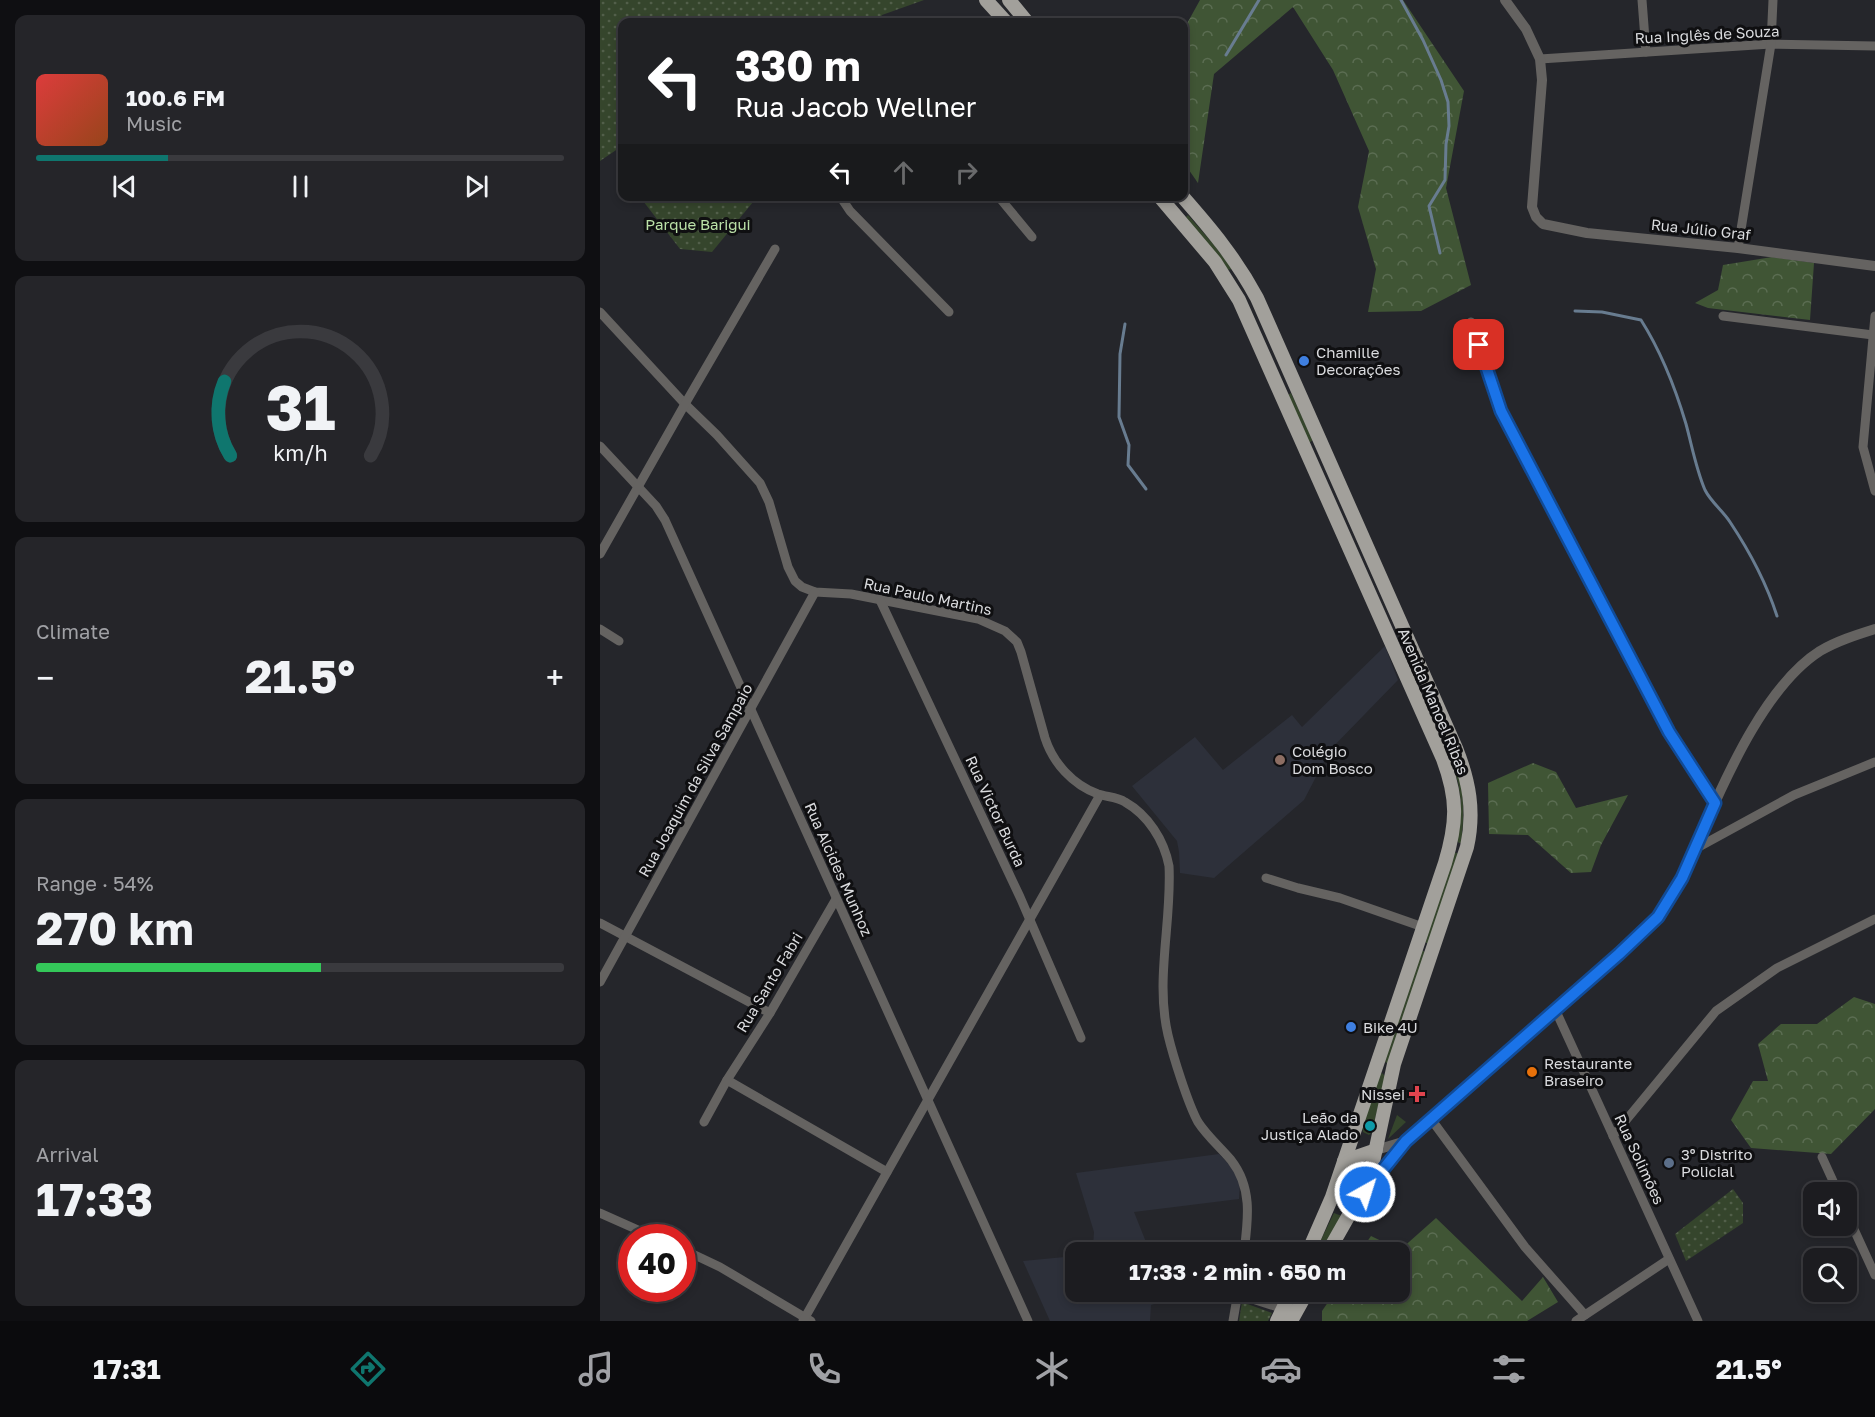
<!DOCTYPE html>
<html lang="en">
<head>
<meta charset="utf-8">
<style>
	:root { --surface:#1c1c20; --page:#252529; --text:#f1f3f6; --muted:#a0a1a5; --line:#3a3a3e; --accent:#0f766e }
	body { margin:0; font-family:"Golos Text",sans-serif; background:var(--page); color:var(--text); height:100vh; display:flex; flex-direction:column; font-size:22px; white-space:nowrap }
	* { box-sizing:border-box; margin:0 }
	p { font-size:20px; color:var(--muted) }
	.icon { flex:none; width:33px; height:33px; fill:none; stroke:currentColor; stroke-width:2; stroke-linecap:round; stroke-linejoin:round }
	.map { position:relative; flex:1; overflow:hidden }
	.panel { display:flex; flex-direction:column; gap:15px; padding:15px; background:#0f0f12; width:600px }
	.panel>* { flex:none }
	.banner { position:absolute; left:18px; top:18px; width:570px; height:183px; border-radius:12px; box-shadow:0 3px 9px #0003,0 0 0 2px var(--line); background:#202124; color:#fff; overflow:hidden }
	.buttons { position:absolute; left:1203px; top:1182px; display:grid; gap:12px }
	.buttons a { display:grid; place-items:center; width:54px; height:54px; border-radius:12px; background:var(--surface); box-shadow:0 3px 9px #0003,0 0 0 2px var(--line); font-size:30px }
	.speed { position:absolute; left:18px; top:1224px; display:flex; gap:12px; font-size:30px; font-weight:700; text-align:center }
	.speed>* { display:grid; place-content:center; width:78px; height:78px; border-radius:50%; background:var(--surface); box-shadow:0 3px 9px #0003,0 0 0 2px var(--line); line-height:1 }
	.speed .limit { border:9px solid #d22; background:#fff; color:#111 }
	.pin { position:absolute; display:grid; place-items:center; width:51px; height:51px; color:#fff; margin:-26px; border-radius:12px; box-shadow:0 3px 9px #0006 }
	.me { position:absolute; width:66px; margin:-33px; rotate:39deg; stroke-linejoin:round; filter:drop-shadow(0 0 4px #0008) }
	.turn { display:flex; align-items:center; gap:21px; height:126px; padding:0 18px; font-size:27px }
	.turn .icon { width:78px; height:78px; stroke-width:2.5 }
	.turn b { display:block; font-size:42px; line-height:51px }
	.lanes { display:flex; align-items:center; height:57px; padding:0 18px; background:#0003; justify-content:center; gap:30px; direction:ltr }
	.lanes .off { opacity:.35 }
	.big { font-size:45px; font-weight:700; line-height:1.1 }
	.panel .tile { flex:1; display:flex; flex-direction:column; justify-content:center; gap:9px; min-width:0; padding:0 21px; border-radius:12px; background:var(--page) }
	.panel .dial { align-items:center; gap:0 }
	.dial svg { height:156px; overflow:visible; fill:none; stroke:var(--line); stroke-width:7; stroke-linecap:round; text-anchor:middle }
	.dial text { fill:var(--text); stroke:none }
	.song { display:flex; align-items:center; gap:18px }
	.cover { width:72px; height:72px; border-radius:9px; background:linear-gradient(135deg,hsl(0 70% 55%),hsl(20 70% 35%)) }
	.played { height:6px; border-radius:3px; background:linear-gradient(90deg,var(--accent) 25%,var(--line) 25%) }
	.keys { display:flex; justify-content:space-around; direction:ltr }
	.heat { display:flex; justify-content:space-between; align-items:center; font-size:33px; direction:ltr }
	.charge { height:9px; border-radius:4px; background:linear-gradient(90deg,#34c759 54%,var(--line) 0) }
	.trip { position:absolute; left:465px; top:1242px; width:345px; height:60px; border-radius:12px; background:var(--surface); box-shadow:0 3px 9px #0003,0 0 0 2px var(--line); font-weight:700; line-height:60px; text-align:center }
	.dock { display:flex; height:96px; justify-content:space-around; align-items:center; background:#0b0b0d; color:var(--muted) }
	.dock .icon { width:42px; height:42px }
	.dock .selected { color:var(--accent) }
	.dock b { font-size:27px; color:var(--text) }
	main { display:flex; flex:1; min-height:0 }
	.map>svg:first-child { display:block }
</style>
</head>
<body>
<main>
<section class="panel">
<div class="tile">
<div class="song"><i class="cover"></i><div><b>100.6 FM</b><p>Music</p></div></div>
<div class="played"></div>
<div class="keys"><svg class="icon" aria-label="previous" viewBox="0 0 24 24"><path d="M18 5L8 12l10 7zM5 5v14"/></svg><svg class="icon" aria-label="pause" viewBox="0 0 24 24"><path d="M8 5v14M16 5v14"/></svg><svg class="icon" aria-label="next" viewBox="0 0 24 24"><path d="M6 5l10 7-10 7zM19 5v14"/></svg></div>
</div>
<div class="tile dial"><svg viewBox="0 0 100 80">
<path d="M14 69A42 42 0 1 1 86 69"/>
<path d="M14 69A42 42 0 0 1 11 31" stroke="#0f766e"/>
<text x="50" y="56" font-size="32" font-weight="700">31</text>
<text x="50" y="72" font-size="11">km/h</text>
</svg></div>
<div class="tile"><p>Climate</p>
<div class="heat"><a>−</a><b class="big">21.5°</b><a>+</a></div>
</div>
<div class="tile"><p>Range · 54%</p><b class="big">270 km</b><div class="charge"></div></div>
<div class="tile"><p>Arrival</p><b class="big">17:33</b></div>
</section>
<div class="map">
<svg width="1275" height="1321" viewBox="0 0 1275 1321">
	<defs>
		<pattern id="forest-crowns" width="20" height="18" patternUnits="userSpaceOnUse" patternTransform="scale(1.5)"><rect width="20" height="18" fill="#405535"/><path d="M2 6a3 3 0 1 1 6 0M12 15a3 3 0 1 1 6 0" fill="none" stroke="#5b6d52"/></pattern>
		<pattern id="park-dots" width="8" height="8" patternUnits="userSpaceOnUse" patternTransform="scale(1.5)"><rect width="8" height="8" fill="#35452c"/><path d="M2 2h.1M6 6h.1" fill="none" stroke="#525f4a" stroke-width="1.8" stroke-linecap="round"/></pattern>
	</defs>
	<rect width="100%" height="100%" fill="#25262b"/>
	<g fill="#2d303a">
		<path d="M785 646 798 680 730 750 704 800 614 878 580 873 579 852 577 841 532 786 595 737 623 770 692 715 702 727Z"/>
		<path d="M619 1154 635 1171 640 1183 639 1199 534 1212 550 1252H488L493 1247 494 1232 476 1173Z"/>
		<path d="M475 1256 476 1292H567L570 1299 551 1305 550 1321H450L423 1261Z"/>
	</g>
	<g fill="#35452c">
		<path d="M588 215 615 246 632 269 627 270 586 217Z"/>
		<path d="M691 393 713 440 709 443 688 395Z"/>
		<path d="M840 731 843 732C861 774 867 796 861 843H859L857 841 861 802 858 782Z"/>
		<path d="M854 852 859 854 828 943H826L824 940Z"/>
		<path d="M822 950 825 952 789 1062 786 1063 784 1060Z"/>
		<path d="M782 1073 785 1076 772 1132 769 1135 763 1132 762 1127 780 1075Z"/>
		<path d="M797 1115 806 1122 788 1139Z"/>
		<path d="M751 1166 758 1167 762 1174 751 1200 748 1201 740 1195 749 1168Z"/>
		<path d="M734 1213 742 1216 722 1252H715Z"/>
	</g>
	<g fill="url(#forest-crowns)">
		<path d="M600 0H803L864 91 846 188 871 285 821 311 768 312 776 269 758 207 769 151 733 70 693 7 614 74 598 183 584 163V29Z"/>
		<path d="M1172 257 1214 263 1210 320 1108 308 1095 303 1118 290 1123 265Z"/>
		<path d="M933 763 956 772 976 808 1028 795 1001 845 991 872 971 873 928 835 889 834 888 783Z"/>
		<path d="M1254 997 1275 1004V1109L1231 1154 1151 1148 1131 1120 1153 1081H1168L1158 1044 1181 1024H1217Z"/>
		<path d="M836 1218 922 1301 943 1277 958 1302 927 1321H722V1311L735 1292H800V1252H760L771 1236 800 1250Z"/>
	</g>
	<g fill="url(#park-dots)">
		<path d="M0 0H324L282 15 278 22H22V146L0 161Z"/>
		<path d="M40 197H154L153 202 112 252 80 249Z"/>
		<path d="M1133 1189 1143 1203V1223L1086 1261 1075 1234Z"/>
		<path d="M642 1302 672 1313 668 1321H639Z"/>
	</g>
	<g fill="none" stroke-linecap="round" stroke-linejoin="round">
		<g stroke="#687c90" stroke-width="3">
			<path d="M801 0 823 40 841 80 848 102 849 126 846 144 845 180 829 206 840 253"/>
			<path d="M626 55 659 0"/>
			<path d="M975 311 1002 312 1041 320C1062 353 1075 387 1086 424 1092 446 1096 469 1105 490 1111 502 1123 511 1130 522 1150 552 1166 582 1177 616"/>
			<path d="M525 324 520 354 519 417 529 445 528 465 546 489"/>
		</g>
		<g stroke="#656361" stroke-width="9">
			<path d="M1042 0 1046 52"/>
			<path d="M940 59 1171 44 1275 46"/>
			<path d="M240 196 250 211 349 312"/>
			<path d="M398 196 432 237"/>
			<path d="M1138 248 1171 44 1173 0"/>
			<path d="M0 312 85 404 117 435 160 483 169 502 188 567 195 581 202 587 215 592 251 594 378 619 405 631 417 642 421 652 445 738C453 763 473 785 498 794 507 797 517 797 525 802 548 815 564 840 569 866 572 921 555 980 568 1035 573 1056 588 1104 598 1122 607 1136 620 1147 631 1160 653 1188 648 1220 644 1252"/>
			<path d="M1123 316 1273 335"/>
			<path d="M1275 316 1263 447 1275 491"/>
			<path d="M871 322 901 411 1069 732 1115 803"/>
			<path d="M0 446 56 506 65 520 428 1321"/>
			<path d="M0 554 85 404 175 249"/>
			<path d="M280 600 420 897 481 1038"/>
			<path d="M0 629 19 641"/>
			<path d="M1095 849 1194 795 1275 762"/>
			<path d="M666 878 698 888 740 898 823 927"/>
			<path d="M0 923 170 1013"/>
			<path d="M0 982 215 592"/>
			<path d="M955 1009 1098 1321"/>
			<path d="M127 1080 287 1172"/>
			<path d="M831 1119 925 1247 985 1315"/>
			<path d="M104 1122 127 1080 170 1013 236 899"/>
			<path d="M1013 1136 1116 1011 1177 968 1275 919"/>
			<path d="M1222 1157 1238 1192"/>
			<path d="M1246 1212 1275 1275"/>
			<path d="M0 1213 56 1238"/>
			<path d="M82 1249 120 1267 211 1321"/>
			<path d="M637 1294 684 1309"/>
			<path d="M203 1321 500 795"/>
			<path d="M633 1321 638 1292"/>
			<path d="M976 1321 1069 1259"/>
		</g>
		<g stroke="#656361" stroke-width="10">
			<path d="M905 0 926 29 940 59 942 80 932 207 936 217 943 224 987 233 1138 248 1275 266"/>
			<path d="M776 1150 806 1141"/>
			<path d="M761 1197 806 1141 1034 940C1047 929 1059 917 1068 903 1084 879 1094 851 1105 825 1129 770 1168 684 1220 651 1237 641 1256 635 1275 629"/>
		</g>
		<g stroke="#a2a09b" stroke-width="14">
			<path d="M386 0 406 22"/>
			<path d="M409 0 427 22"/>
			<path d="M559 196 615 262 639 300 843 759C858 799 857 823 845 863L732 1197 708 1252"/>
			<path d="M582 196C612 230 636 259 657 298L856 748C869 781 875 811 867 847L794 1064 773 1162 753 1208 728 1252"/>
			<path d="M744 1161 776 1150"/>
			<path d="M677 1321 691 1292"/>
			<path d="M691 1321 707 1292"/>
		</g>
	</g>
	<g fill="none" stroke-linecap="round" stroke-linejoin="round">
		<defs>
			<path id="route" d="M765 1192 806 1141 1019 954 1058 917 1082 878 1115 803 1069 732 901 411 879 345"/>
		</defs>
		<use href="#route" stroke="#114b97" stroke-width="15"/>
		<use href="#route" stroke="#1a73e8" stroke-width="10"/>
	</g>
	<g fill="#3f7fe0" stroke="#0f0f11" stroke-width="2">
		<circle cx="704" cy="361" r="6"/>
		<circle cx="751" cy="1027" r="6"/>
	</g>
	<circle fill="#8d6e63" stroke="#0f0f11" stroke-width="2" cx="680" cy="760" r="6"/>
	<circle fill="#e8710a" stroke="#0f0f11" stroke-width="2" cx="932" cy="1072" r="6"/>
	<path fill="#e0444e" stroke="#0f0f11" stroke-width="2" d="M814 1085h6v6h6v6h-6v6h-6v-6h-6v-6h6z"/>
	<circle fill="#0f9aa8" stroke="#0f0f11" stroke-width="2" cx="770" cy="1126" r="6"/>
	<circle fill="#5c6f8a" stroke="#0f0f11" stroke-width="2" cx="1069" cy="1163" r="6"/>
	<g text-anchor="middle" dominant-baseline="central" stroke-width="6" stroke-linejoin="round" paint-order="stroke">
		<g font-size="15" fill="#dadbde" stroke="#0f0f11">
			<text transform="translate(1107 34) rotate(-3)">Rua Inglês de Souza</text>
			<text transform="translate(1101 229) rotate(6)">Rua Júlio Graf</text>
			<text transform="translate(328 596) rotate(12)">Rua Paulo Martins</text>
			<text transform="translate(834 701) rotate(67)">Avenida Manoel Ribas</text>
			<text transform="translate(95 780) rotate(-61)">Rua Joaquim da Silva Sampaio</text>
			<text transform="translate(396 811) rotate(65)">Rua Victor Burda</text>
			<text transform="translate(239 869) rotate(66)">Rua Alcides Munhoz</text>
			<text transform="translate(169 982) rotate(-59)">Rua Santo Fabri</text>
			<text transform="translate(1040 1159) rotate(65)">Rua Solimões</text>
		</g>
		<g font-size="15" fill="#bbe1a8" stroke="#0f0f11">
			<text x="98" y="224">Parque Barigui</text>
		</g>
		<g font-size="15" fill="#dadbde" stroke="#0f0f11" text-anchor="start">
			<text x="716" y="352">Chamille<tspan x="716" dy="17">Decorações</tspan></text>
			<text x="692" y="751">Colégio<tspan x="692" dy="17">Dom Bosco</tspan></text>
			<text x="763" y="1027">Bike 4U</text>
			<text x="944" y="1063">Restaurante<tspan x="944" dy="17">Braseiro</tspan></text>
			<text x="805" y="1094" text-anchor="end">Nissei</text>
			<text x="758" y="1117" text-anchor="end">Leão da<tspan x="758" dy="17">Justiça Alado</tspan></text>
			<text x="1081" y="1154">3º Distrito<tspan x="1081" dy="17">Policial</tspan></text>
		</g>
	</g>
</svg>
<div class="buttons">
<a><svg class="icon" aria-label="sound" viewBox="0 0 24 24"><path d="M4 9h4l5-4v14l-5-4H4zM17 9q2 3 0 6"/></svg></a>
<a><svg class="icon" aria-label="search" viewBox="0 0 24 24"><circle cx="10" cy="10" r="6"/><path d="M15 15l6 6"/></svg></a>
</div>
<div class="speed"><div class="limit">40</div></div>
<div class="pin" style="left:879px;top:345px;background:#d93025"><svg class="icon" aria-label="arrive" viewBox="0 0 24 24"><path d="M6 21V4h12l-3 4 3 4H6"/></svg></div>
<svg class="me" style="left:765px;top:1192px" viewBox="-20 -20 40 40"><circle r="17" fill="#1a73e8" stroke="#fff" stroke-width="3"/><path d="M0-11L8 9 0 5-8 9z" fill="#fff"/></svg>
<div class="trip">17:33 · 2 min · 650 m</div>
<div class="banner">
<div class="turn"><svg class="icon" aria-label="left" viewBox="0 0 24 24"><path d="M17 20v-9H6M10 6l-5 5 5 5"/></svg><div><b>330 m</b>Rua Jacob Wellner</div></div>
<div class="lanes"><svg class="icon" aria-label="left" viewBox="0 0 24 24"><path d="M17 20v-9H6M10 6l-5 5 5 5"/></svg><svg class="icon off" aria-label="ahead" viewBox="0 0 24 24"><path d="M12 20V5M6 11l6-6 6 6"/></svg><svg class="icon off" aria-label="right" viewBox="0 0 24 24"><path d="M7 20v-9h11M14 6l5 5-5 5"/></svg></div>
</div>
</div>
</main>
<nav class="dock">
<b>17:31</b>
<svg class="icon selected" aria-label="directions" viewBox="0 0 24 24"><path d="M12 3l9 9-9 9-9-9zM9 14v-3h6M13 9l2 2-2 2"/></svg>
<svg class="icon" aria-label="music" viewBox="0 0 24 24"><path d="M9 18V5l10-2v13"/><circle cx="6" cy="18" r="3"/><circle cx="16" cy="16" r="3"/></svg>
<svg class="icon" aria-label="phone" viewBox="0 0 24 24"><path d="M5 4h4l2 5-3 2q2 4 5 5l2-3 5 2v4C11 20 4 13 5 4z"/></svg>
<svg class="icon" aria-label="climate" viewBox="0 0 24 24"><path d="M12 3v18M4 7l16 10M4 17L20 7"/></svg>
<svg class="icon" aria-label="car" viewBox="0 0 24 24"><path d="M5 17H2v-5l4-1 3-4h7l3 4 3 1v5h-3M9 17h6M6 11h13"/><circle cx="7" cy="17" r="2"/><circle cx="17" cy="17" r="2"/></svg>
<svg class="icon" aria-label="filters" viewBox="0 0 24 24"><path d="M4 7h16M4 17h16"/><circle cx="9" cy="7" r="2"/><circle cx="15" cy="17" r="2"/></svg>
<b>21.5°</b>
</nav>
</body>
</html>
